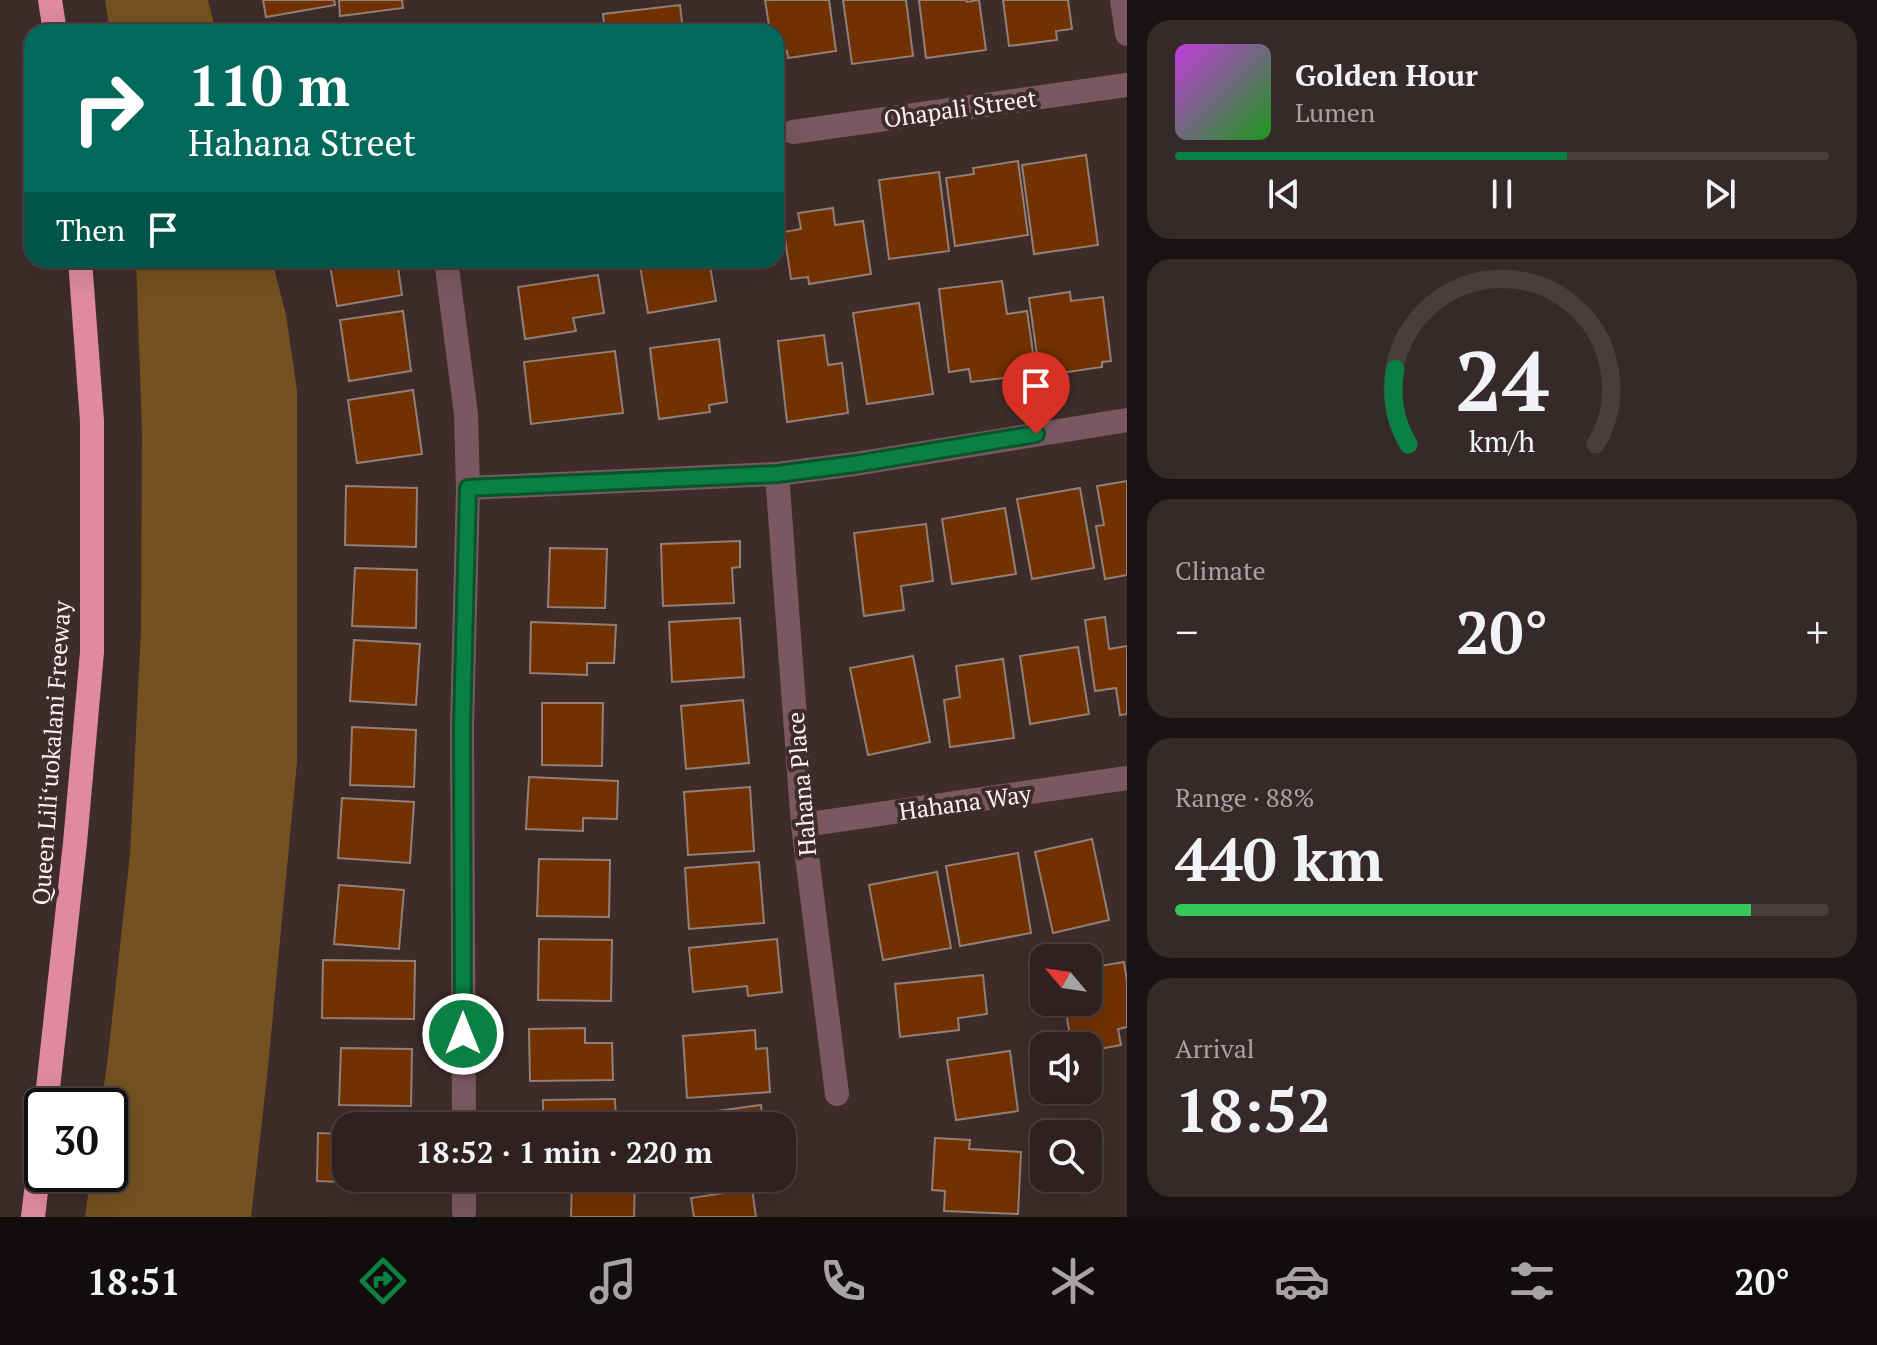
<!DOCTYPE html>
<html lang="en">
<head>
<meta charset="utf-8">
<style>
	:root { --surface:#2e2120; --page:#362929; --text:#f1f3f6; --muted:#a7a3a5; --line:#493e3e; --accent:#0b8043 }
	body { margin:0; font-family:"PT Serif",serif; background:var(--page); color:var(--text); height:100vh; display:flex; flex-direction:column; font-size:30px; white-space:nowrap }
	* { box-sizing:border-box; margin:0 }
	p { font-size:26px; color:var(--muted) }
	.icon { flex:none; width:44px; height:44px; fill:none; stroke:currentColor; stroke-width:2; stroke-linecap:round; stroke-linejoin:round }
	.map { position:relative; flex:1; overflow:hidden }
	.drawer { display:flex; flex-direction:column; gap:20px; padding:20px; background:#191212; width:750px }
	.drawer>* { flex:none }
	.hud { position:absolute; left:24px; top:24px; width:760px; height:244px; border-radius:24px; box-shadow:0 8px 32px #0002,0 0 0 2px var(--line); background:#00695c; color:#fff; overflow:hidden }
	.needle { width:52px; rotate:299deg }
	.fabs { position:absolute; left:1030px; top:944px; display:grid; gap:16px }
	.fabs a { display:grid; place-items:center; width:72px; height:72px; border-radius:16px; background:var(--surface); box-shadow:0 8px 32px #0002,0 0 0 2px var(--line); font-size:40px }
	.speed { position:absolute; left:24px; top:1088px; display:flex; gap:16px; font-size:40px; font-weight:700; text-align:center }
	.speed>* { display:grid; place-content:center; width:104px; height:104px; border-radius:50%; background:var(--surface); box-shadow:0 8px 32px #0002,0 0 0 2px var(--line); line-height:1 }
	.speed .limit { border:4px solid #111; border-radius:12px; background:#fff; color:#111 }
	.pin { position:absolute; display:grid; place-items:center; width:68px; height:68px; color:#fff; margin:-82px -34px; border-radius:50% 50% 50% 0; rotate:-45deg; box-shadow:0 0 8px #0007 }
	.pin .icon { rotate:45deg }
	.me { position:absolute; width:88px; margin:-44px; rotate:0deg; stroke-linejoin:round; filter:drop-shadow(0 0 6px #0008) }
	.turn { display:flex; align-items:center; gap:28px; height:168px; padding:0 32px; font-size:36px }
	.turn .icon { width:104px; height:104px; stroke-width:2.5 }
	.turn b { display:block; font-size:56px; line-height:68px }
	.then { display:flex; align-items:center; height:76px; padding:0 32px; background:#0003; gap:16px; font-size:30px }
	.big { font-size:60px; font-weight:800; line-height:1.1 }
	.drawer .tile { flex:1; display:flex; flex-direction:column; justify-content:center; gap:12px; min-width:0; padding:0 28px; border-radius:24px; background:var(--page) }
	.drawer .dial { align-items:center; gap:0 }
	.dial svg { height:208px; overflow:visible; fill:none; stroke:var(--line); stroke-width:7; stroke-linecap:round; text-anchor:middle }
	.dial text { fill:var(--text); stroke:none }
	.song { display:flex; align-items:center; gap:24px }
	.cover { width:96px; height:96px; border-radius:12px; background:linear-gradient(135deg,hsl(290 70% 55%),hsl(120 70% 35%)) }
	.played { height:8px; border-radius:4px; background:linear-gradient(90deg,var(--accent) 60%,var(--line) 60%) }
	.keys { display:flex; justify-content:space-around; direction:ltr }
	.heat { display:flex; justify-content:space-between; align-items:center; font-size:44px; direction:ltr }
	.charge { height:12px; border-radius:6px; background:linear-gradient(90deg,#34c759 88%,var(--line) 0) }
	.trip { position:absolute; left:332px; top:1112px; width:464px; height:80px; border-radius:24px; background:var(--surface); box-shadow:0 8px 32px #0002,0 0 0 2px var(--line); font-weight:800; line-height:80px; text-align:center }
	.tab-bar { display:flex; height:128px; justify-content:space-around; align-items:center; background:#120d0d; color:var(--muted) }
	.tab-bar .icon { width:56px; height:56px }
	.tab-bar .selected { color:var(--accent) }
	.tab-bar b { font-size:36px; color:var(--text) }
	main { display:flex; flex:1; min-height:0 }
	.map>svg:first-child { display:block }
</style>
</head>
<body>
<main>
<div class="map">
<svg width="1127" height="1217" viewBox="0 0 1127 1217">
	<rect width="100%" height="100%" fill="#3e2c2a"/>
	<g fill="#745120">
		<path d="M105 0H208L216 32H110Z"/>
		<path d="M136 260H272L286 315 297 390V762L267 1077 251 1217H85L91 1174H110V1106H101L108 1057 130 854 141 630 142 433Z"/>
	</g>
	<g fill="#723100" stroke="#927f75" stroke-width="2">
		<path d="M263 0H334L335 5 266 17Z"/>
		<path d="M339 0H402L403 8 340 16Z"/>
		<path d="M765 0H829L836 51 788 58 787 51 776 53V32H770Z"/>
		<path d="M843 0H906L913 56 852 64Z"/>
		<path d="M919 0H966L967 2 979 0 986 50 926 58Z"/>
		<path d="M1003 0H1068L1072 29 1056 31 1057 40 1009 46Z"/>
		<path d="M680 5 683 31 605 32 603 14Z"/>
		<path d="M1086 155 1098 245 1034 254 1022 165Z"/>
		<path d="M1018 161 1028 235 955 246 946 178 974 174 973 168Z"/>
		<path d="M939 172 949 251 889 259 879 180Z"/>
		<path d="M833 208 835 225 863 221 871 274 809 284 808 277 791 279 784 232 801 229 798 213Z"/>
		<path d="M329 260H397L402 295 337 306Z"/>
		<path d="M530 260H574L531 266Z"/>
		<path d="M639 260H709L716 301 648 313Z"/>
		<path d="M598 275 604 313 573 318 576 331 525 339 518 287Z"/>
		<path d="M1002 281 1007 314 1027 311 1036 374 971 382 969 369 949 372 939 289Z"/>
		<path d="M1070 292 1071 301 1103 297 1111 361 1102 362V367L1040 376 1029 298Z"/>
		<path d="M919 303 933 394 867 404 853 313Z"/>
		<path d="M403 311 411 371 349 381 340 320Z"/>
		<path d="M824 335 828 365 842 363 848 413 787 422 778 341Z"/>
		<path d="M719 339 727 402 709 405 710 412 659 419 650 348Z"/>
		<path d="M615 351 623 413 531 424 524 362Z"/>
		<path d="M413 390 422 454 357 463 348 400Z"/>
		<path d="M1127 481V575L1105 579 1096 526 1104 525 1097 486Z"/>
		<path d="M346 486 417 488 416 547 345 545Z"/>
		<path d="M1080 488 1094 568 1032 579 1017 499Z"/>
		<path d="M1005 508 1016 574 952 584 942 519Z"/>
		<path d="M926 524 933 581 901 586 904 610 864 616 854 533Z"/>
		<path d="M740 541V567L732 568 734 603 663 606 661 544Z"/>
		<path d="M550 548 607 549 605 608 548 607Z"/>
		<path d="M355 568 417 570 416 628 352 626Z"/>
		<path d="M1105 617 1109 649 1127 646V714L1120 715 1116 688 1095 691 1085 620Z"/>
		<path d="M740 618 744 677 672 682 669 622Z"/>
		<path d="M531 622 616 625 614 663H587V675L530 673Z"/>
		<path d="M354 640 420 644 416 705 350 701Z"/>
		<path d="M1078 647 1089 714 1030 724 1020 656Z"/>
		<path d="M913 656 930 742 868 755 850 668Z"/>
		<path d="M1003 659 1014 738 950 747 944 700 960 697 956 666Z"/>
		<path d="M743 700 749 763 686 769 681 706Z"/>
		<path d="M542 703H603L602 766 542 765Z"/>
		<path d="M352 727 416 730 414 787 350 785Z"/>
		<path d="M529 777 618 781 617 819 583 818V831L526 829Z"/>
		<path d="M750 787 754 851 688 855 684 792Z"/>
		<path d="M342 798 414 802 410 863 338 858Z"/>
		<path d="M1092 839 1109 920 1053 933 1035 852Z"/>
		<path d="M1018 853 1031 933 960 946 946 866Z"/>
		<path d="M539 859 610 860 609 917 537 916Z"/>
		<path d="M759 862 764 923 689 929 685 868Z"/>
		<path d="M937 872 951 948 883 960 869 885Z"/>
		<path d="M339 885 404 890 399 949 334 944Z"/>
		<path d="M539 939 612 940 611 1001 538 1000Z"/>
		<path d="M777 939 782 992 748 996 747 986 693 992 689 948Z"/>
		<path d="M323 960 415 961 414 1019 322 1018Z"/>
		<path d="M1124 962 1127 981V1027L1118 1029 1121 1045 1088 1051V1046H1072L1064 1002H1088V968Z"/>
		<path d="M983 975 987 1014 958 1018 959 1030 900 1037 895 984Z"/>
		<path d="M585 1028V1043H612L613 1080 530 1081 529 1029Z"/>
		<path d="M755 1030 756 1049 767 1048 770 1092 687 1098 683 1036Z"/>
		<path d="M341 1048 412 1049 411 1106 339 1105Z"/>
		<path d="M1010 1051 1018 1111 956 1120 947 1060Z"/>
		<path d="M615 1099 616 1126H543V1100Z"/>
		<path d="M761 1105 763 1126H688L687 1115Z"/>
		<path d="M318 1133 346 1134V1178H416V1185L317 1181Z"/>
		<path d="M935 1138 970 1140 969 1149 1021 1152 1018 1214 944 1211 945 1191 932 1190Z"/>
		<path d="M572 1178H635L634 1217H571Z"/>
		<path d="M752 1189 756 1217H694L691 1198Z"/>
	</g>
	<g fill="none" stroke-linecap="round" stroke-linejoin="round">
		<g stroke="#7b5861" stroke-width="24">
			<path d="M1122 0 1127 34"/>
			<path d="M793 132 1127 85"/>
			<path d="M446 260 466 414 468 488 462 726 464 1126"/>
			<path d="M777 474 803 825 837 1094"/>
			<path d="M468 488 777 474 855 464 1127 420"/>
			<path d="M803 825 1127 778"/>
			<path d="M464 1178V1212"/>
		</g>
		<g stroke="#df8aa1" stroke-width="24">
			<path d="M50 0 55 32"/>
			<path d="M46 1106 75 843 92 652V421L80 260"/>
			<path d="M33 1217 42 1141"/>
		</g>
	</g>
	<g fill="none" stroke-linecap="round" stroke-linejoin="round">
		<defs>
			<path id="route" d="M463 1034 462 726 468 488 777 474 855 464 1036 434"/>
		</defs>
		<use href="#route" stroke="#07532c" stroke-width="20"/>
		<use href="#route" stroke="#0b8043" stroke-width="14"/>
	</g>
	<g text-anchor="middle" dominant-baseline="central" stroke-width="8" stroke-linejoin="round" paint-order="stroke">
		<g font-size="24" fill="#fdf1ef" stroke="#3e2c2a">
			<text transform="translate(960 108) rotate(-8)">Ohapali Street</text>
			<text transform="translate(51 753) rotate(-86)">Queen Liliʻuokalani Freeway</text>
			<text transform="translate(801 784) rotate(-95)">Hahana Place</text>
			<text transform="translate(965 802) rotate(-8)">Hahana Way</text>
		</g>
	</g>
</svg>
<div class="fabs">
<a><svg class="needle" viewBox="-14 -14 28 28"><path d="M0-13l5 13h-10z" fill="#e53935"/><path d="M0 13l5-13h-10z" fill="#a7a3a5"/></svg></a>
<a><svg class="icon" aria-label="sound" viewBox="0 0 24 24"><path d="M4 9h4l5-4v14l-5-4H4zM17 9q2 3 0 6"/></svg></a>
<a><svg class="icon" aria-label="search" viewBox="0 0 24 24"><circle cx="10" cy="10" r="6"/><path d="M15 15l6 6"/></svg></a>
</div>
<div class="speed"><div class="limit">30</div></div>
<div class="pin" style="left:1036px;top:434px;background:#d93025"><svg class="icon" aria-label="arrive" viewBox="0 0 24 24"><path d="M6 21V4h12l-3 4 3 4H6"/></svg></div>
<svg class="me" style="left:463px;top:1034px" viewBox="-20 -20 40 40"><circle r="17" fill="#0b8043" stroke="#fff" stroke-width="3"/><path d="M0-11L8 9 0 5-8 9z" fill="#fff"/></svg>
<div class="trip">18:52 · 1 min · 220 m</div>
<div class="hud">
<div class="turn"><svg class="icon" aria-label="right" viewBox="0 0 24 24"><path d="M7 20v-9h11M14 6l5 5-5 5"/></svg><div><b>110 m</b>Hahana Street</div></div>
<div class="then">Then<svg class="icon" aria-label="arrive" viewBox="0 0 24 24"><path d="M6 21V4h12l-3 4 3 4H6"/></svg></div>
</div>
</div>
<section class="drawer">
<div class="tile">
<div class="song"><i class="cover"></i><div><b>Golden Hour</b><p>Lumen</p></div></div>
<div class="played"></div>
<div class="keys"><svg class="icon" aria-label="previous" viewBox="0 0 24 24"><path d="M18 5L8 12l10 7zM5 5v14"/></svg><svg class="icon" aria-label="pause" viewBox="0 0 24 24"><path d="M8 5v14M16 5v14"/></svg><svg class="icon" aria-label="next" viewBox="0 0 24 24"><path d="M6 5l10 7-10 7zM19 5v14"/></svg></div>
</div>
<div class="tile dial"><svg viewBox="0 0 100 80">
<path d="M14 69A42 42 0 1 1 86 69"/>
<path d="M14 69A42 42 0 0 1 9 40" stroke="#0b8043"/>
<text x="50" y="56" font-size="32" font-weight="700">24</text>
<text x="50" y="72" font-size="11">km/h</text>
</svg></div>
<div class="tile"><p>Climate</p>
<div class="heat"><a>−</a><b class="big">20°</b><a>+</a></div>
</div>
<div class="tile"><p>Range · 88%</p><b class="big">440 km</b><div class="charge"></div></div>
<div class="tile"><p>Arrival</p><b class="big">18:52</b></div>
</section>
</main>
<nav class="tab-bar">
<b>18:51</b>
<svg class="icon selected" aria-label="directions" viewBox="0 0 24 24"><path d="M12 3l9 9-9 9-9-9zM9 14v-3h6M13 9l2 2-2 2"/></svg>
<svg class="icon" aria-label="music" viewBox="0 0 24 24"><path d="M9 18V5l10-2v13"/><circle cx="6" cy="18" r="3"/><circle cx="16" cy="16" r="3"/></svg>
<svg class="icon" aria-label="phone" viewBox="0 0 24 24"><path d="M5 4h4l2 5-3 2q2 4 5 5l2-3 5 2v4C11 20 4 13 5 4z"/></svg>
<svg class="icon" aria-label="climate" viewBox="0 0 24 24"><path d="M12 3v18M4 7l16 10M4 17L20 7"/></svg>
<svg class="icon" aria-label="car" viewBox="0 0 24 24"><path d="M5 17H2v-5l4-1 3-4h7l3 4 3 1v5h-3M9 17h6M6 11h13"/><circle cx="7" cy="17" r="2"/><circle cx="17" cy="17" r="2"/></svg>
<svg class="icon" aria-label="filters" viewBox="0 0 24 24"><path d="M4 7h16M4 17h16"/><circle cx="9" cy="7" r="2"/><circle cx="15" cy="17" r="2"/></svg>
<b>20°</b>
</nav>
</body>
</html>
